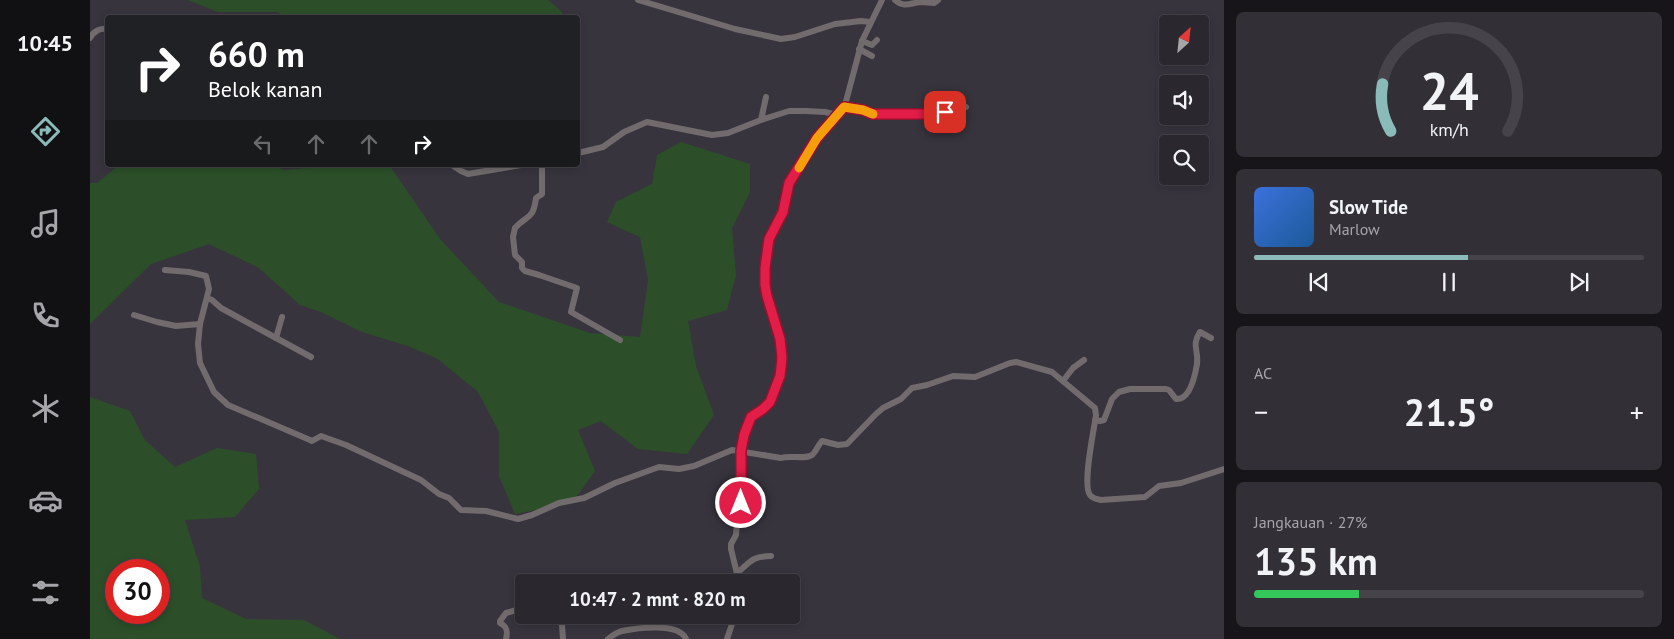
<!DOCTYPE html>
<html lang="id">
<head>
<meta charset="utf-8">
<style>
	:root { --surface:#2a272e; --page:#322f36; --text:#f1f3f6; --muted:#a5a5aa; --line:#46444a; --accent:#8bbbb9 }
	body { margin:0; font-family:"PT Sans",sans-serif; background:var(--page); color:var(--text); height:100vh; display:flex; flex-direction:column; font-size:19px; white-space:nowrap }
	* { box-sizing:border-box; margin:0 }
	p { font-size:16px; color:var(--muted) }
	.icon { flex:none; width:28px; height:28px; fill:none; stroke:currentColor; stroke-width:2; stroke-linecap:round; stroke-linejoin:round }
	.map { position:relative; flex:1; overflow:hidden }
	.panel { display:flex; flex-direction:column; gap:12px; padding:12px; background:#171519; width:450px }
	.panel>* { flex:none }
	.banner { position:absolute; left:15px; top:15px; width:475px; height:152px; border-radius:5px; box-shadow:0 2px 8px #0003,0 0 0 1px var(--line); background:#202124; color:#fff; overflow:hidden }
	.needle { width:32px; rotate:27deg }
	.fabs { position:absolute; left:1069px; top:15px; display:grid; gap:10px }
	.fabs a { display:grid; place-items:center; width:50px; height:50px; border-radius:5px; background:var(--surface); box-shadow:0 2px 8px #0003,0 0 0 1px var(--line); font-size:25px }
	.speed { position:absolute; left:15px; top:559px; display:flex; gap:10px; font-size:25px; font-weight:700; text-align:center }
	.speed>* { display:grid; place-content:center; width:65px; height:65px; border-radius:50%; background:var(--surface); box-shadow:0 2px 8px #0003,0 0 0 1px var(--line); line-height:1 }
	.speed .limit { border:8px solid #d22; background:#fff; color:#111 }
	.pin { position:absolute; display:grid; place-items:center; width:42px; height:42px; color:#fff; margin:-21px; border-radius:10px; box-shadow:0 2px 8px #0006 }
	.me { position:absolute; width:55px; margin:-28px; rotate:0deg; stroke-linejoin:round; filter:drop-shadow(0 0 4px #0008) }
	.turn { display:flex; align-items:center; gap:18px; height:105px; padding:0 20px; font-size:22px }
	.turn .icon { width:65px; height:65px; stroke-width:2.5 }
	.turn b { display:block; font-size:35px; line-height:42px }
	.lanes { display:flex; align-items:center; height:48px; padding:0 20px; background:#0003; justify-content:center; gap:25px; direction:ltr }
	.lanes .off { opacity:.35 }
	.big { font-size:38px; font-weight:800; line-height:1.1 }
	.panel .tile { flex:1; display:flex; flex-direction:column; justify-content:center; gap:8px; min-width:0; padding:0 18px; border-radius:8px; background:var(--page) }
	.panel .dial { align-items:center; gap:0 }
	.dial svg { height:130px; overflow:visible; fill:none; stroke:var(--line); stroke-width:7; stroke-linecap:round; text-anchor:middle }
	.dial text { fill:var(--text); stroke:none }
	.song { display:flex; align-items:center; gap:15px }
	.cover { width:60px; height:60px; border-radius:8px; background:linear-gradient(135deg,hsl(220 70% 55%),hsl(210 70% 35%)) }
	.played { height:5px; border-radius:2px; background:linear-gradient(90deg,var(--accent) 55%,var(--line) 55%) }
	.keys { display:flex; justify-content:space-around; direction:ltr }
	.heat { display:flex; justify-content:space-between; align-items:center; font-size:28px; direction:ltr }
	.charge { height:8px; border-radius:4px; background:linear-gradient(90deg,#34c759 27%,var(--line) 0) }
	.trip { position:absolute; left:425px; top:574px; width:285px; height:50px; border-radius:5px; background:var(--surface); box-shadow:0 2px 8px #0003,0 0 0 1px var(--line); font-weight:800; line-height:50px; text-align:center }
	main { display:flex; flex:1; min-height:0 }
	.tabs { display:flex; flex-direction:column; width:90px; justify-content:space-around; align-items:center; background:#111012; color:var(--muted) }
	.tabs .icon { width:35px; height:35px }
	.tabs .on { color:var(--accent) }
	.tabs b { font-size:22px; color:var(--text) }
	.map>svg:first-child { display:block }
</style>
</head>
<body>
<main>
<nav class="tabs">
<b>10:45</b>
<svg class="icon on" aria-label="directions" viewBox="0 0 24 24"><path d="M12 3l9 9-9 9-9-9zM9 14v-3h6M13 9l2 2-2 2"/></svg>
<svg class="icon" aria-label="music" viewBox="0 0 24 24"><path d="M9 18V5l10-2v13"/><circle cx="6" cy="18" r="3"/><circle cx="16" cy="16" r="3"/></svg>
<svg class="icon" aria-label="phone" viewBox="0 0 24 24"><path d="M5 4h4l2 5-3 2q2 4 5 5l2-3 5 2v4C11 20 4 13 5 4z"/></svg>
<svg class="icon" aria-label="climate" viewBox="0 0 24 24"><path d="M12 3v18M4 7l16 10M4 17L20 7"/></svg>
<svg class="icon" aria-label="car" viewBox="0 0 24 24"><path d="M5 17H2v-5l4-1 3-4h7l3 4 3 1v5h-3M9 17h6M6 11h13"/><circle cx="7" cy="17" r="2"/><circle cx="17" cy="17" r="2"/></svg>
<svg class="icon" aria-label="filters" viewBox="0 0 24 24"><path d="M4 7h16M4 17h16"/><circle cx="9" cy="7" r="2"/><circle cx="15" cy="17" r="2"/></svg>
</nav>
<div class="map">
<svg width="1134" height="639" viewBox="0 0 1134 639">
	<rect width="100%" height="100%" fill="#38343e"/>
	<g fill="#2c4f29" fill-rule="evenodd">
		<path d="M98 0H458L472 12V18H202L186 12H128Z"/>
		<path d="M591 142 660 164V192L642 228 646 275 637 310 598 321 606 366 624 415 597 454 548 449 511 421 488 430 505 471 482 503 425 514 409 476V432L388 392 348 359 318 346 272 332 231 312 210 305 169 268 119 244 61 264 0 324V183H7L29 165H182L194 170 240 166H300L350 239 409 302 500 333 550 337 558 280 550 237 517 222 526 202 562 184 567 155Z"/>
		<path d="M0 397 40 411 55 440 85 467 127 448 166 454 169 489 145 517 95 520 110 567 112 598 156 619 214 620 250 639H0ZM26 570H69V612H26Z"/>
	</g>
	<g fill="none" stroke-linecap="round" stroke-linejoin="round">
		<g stroke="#716b6d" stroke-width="6">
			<path d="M548 0 645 29 691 39 705 37 745 24 771 21 780 22"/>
			<path d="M805 0C813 8 821 3 830 2 835 2 840 3 844 3L848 0"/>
			<path d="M0 38C4 31 9 28 18 29"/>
			<path d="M772 41 782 45 787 40"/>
			<path d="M769 49 782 56"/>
			<path d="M753 107 773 110 780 114 800 115 845 114 876 107"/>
			<path d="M671 120 676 97"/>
			<path d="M488 153 513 147 534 132 557 122 622 135 638 133 671 120 699 111H716L735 112 747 115"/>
			<path d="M362 165 371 171 378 174 431 165"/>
			<path d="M452 165V194L446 198C443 221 437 214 425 228L423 237 425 255 432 262V268L435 271 449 275 487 288 481 312 530 340"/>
			<path d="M75 270 99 272 116 276 119 289 110 324 108 344 110 363 124 392 138 405 220 440 222 441 231 436 256 445 331 480 349 494 359 498 371 510 396 511 428 519 442 515 469 503 494 498 525 483 569 467 589 469 604 466 642 450 691 458C700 455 718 460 723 454 727 450 728 445 732 441L748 445 757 444 786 414 793 408 811 399 822 388 837 385 863 376 885 377 920 363 926 362 962 372 1005 408 1006 415C1004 430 992 485 1000 495 1003 499 1007 499 1011 500L1055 497 1069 486 1091 483 1134 469"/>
			<path d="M117 298 122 300 131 308 221 357"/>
			<path d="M44 315 67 322 86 326 110 324"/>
			<path d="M186 338 192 317"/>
			<path d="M973 381 983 368 994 360"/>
			<path d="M1005 420 1010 421 1014 420 1022 399 1029 392 1040 389H1076L1079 390 1086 399C1100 400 1105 376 1107 364 1109 351 1101 345 1110 332L1121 338"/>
			<path d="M647 573C662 561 660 557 681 556"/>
			<path d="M649 582 641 549V544L646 535 648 511 652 500 651 451 654 435 661 417 673 409 681 401 691 376 692 358 690 339 677 296 675 285V268L679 239 693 211 699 183 727 138 755 105 772 41 792 0"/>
			<path d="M466 615 472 625 473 639"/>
			<path d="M416 639C418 631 417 626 410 623V621L416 613 434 608"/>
			<path d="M518 639C522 636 527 632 532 631 547 628 589 622 596 639"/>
			<path d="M637 639 645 615"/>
		</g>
	</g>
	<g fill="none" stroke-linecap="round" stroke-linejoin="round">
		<defs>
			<path id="route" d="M651 503V451L654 435 661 417 673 409 680 402 690 376 692 358 690 339 677 296 675 285V268L679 239 693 212 699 183 727 138 754 107 773 110 782 114H845L855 112"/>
		</defs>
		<use href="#route" stroke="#92132f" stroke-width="12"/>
		<use href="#route" stroke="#e11d48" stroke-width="9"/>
		<path stroke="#f59e0b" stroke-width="9" d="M709 168 727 138 754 107 773 110 783 114"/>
	</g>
</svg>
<div class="fabs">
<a><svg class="needle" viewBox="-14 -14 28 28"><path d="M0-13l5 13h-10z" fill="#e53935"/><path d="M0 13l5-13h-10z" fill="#a5a5aa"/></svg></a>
<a><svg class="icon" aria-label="sound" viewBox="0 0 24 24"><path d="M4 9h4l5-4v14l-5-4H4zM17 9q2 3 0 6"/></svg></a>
<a><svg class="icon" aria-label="search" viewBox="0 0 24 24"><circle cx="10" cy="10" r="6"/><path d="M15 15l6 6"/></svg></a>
</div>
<div class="speed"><div class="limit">30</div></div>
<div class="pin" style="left:855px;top:112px;background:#d93025"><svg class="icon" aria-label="arrive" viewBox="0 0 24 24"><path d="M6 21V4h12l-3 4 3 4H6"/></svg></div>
<svg class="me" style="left:651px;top:503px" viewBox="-20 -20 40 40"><circle r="17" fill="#e11d48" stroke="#fff" stroke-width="3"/><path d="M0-11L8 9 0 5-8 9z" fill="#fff"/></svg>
<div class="trip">10:47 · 2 mnt · 820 m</div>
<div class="banner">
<div class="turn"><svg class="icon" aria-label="right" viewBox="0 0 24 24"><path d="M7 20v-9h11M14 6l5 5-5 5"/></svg><div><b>660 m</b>Belok kanan</div></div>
<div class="lanes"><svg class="icon off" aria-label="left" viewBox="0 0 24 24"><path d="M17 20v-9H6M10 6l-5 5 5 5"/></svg><svg class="icon off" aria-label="ahead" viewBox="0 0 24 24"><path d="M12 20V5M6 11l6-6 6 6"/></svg><svg class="icon off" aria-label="ahead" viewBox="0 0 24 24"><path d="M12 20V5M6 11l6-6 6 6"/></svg><svg class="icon" aria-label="right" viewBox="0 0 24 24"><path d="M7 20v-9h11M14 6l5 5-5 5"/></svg></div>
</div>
</div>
<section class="panel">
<div class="tile dial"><svg viewBox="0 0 100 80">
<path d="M14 69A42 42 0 1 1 86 69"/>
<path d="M14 69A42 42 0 0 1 9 40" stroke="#8bbbb9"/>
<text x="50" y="56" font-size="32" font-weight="700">24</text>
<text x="50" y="72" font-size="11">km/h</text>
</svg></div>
<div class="tile">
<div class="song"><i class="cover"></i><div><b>Slow Tide</b><p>Marlow</p></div></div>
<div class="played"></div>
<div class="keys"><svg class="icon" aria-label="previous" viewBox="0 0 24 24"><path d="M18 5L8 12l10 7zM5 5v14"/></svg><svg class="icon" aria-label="pause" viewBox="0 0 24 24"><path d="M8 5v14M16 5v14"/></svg><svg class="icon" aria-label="next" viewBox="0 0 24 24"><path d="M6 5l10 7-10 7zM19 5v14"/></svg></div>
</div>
<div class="tile"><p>AC</p>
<div class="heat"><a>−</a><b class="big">21.5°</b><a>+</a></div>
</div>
<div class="tile"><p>Jangkauan · 27%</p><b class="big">135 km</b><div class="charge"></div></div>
</section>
</main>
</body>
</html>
